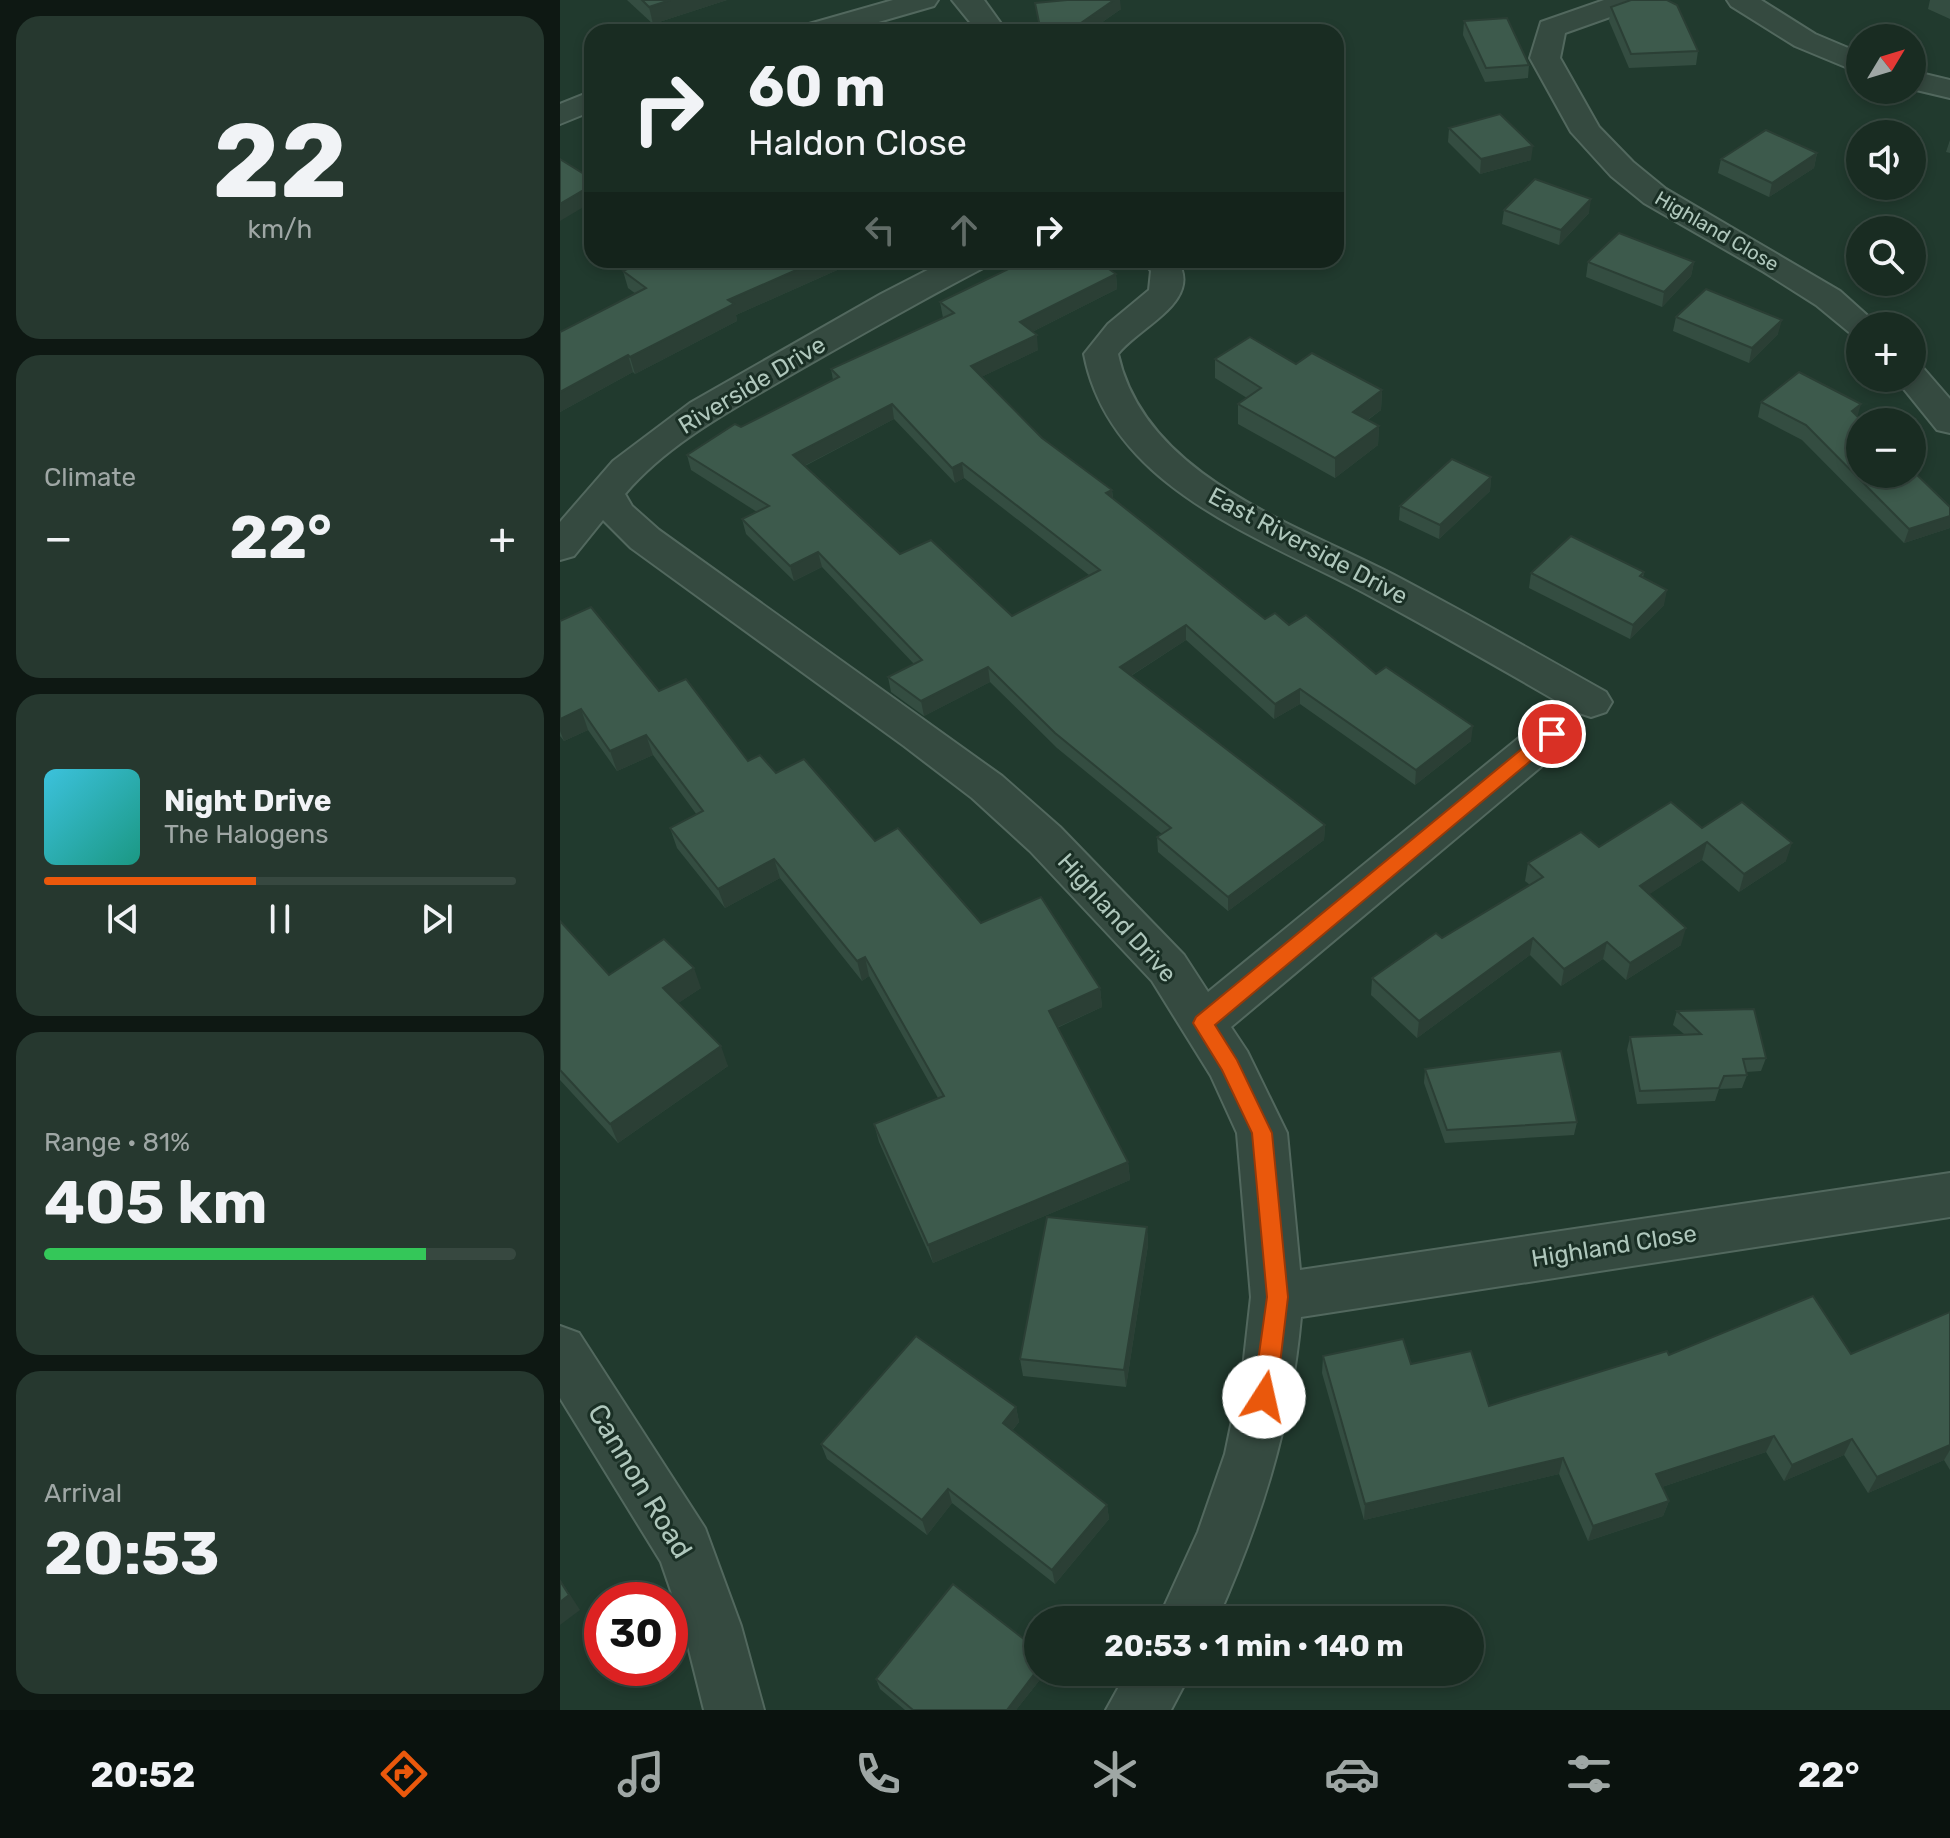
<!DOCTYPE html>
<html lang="en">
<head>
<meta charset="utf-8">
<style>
	:root { --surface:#192c22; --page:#26382f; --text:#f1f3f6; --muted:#9fa7a5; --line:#374840; --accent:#ea580c }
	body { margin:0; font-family:Rubik,sans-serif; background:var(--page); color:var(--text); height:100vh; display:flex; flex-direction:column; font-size:30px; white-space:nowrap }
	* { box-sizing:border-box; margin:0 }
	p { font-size:26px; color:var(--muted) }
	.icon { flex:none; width:44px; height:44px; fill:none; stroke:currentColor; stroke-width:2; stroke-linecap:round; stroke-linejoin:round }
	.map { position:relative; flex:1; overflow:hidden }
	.side { display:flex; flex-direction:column; gap:16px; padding:16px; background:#0e1813; width:560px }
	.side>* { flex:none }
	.guide { position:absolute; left:24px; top:24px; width:760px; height:244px; border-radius:24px; box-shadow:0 4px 12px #0003,0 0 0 2px var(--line); background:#192c22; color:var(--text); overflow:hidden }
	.needle { width:52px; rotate:52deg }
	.controls { position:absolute; left:1286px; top:24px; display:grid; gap:16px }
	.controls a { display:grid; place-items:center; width:80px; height:80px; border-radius:50%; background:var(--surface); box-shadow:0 4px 12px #0003,0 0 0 2px var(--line); font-size:40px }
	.speed { position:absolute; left:24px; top:1582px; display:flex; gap:16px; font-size:40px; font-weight:700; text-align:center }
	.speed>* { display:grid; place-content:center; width:104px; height:104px; border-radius:50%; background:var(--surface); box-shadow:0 4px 12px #0003,0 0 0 2px var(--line); line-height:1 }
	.speed .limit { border:12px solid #d22; background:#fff; color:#111 }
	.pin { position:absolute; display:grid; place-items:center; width:68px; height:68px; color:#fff; margin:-34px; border:4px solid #fff; border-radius:50%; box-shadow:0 2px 8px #0007 }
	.me { position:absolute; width:88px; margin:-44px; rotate:10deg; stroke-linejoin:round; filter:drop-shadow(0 0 6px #0008) }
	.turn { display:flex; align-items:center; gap:28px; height:168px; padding:0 32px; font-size:36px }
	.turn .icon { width:104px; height:104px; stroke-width:2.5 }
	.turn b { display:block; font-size:56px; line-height:68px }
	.lanes { display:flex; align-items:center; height:76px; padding:0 32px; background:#0003; justify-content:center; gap:40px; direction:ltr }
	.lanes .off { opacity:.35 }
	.big { font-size:60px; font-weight:700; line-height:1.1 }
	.side .widget { flex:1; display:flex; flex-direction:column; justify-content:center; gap:12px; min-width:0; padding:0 28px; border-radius:24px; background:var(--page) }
	.side .dial { align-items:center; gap:0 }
	.dial b { font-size:104px; line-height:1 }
	.song { display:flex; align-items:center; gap:24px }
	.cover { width:96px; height:96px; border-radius:12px; background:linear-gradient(135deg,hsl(190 70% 55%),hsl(170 70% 35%)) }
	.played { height:8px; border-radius:4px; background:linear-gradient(90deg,var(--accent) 45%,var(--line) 45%) }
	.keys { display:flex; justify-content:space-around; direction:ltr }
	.heat { display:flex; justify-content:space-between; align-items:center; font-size:44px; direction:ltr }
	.charge { height:12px; border-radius:6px; background:linear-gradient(90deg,#34c759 81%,var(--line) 0) }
	.trip { position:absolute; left:464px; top:1606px; width:460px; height:80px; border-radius:40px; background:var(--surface); box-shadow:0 4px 12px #0003,0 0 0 2px var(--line); font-weight:700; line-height:80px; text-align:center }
	.tab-bar { display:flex; height:128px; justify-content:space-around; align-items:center; background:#0a120e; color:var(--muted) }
	.tab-bar .icon { width:56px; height:56px }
	.tab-bar .active { color:var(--accent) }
	.tab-bar b { font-size:36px; color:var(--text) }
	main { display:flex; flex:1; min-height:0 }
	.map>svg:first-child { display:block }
</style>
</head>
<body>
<main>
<section class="side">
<div class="widget dial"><b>22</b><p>km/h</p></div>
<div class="widget"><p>Climate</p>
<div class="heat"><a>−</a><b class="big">22°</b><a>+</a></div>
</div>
<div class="widget">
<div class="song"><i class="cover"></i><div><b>Night Drive</b><p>The Halogens</p></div></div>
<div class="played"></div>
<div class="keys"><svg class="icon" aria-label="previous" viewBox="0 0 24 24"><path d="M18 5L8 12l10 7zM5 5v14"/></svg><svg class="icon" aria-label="pause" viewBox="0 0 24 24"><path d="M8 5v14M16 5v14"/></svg><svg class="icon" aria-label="next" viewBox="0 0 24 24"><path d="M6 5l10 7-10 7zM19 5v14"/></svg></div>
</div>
<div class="widget"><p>Range · 81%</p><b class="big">405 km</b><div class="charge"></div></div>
<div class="widget"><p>Arrival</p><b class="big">20:53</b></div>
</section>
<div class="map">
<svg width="1390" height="1710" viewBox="0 0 1390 1710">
	<rect width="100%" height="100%" fill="#213a2e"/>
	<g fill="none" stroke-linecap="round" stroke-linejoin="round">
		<defs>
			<g id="street">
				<path d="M333 0H378L374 6 284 32H238L242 26Z"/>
				<path d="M392 0H424L447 32H418Z"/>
				<path d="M1044 0H1085L1081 6 1005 33 1000 58 1039 127 1073 162 1106 189 1280 291 1319 326H1300V336L1290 333 1256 305 1204 272 1084 203 1051 176 1011 132 970 58 981 22Z"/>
				<path d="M1167 0H1201L1255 34 1300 53V73L1235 46 1171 6Z"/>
				<path d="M1352 71 1390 80V98L1352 89Z"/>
				<path d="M32 91V111L0 124V104Z"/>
				<path d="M387 260H430L425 267C358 302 293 339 227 377 171 410 107 444 65 494L72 506 99 530 442 776 500 827 624 955 648 992 977 723 992 719 1007 723 1013 734 1007 745 671 1027 687 1051 727 1133 740 1270 1390 1173V1217L741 1317C731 1427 701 1520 657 1620H598L638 1532 665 1454 683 1368 691 1297 677 1133 651 1076 592 981 470 851 412 798 344 746 71 548 43 520 14 556 0 560V522L53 461 130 403 321 294Z"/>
				<path d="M583 260H617C644 301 580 326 558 354 585 478 739 525 838 577 908 614 977 653 1046 692L1052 702 1046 712 1031 717 1016 712C948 673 879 633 810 596 704 538 550 490 524 354L548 324 589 290 591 271Z"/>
				<path d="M1352 366 1364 369 1390 399V433L1377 430 1335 378H1352Z"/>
				<path d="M0 1326 19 1333 145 1528 181 1626 204 1710H144L123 1626 101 1562 0 1398Z"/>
				<path d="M567 1672H631L611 1710H546Z"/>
			</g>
		</defs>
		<use href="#street" stroke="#52685e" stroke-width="4"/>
		<use href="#street" fill="#354a40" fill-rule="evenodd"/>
	</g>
	<g fill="#344d41" fill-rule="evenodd">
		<path d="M67 0H167L93 24Z"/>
		<path d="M1370 0H1390V19L1368 9Z"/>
		<path d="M475 3 561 9 528 32H480Z"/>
		<path d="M1051 7 1138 51 1136 65 1069 68 1049 21Z"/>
		<path d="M904 21 969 65 968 78 925 82 903 35Z"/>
		<path d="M889 128 971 160 920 174 888 142Z"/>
		<path d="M1390 140V153L1386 152Z"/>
		<path d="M1257 153 1254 168 1209 197 1158 173 1161 159Z"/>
		<path d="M944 210 1029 213 999 245 942 224Z"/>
		<path d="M86 260H293V263L176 315 177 321 75 374 73 372 0 412V332L76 294 68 288 63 271Z"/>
		<path d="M1028 262H1134L1131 276 1102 307 1026 277Z"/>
		<path d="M556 274 557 289 472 332 478 350 421 377 482 438 552 490 553 499 705 619 729 625 816 674 911 741 855 785 740 704 714 719 626 640 571 676 765 825 764 840 668 911 598 852 597 837 602 834 497 748 430 682 364 716 331 692 328 677 354 664 262 567 234 581 186 534 182 519 197 512 131 470 127 455 273 380 271 369 383 318 380 302ZM334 419 395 483 404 478 529 575 452 616 340 554 245 466Z"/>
		<path d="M1116 317 1218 334 1189 363 1113 331Z"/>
		<path d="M655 359 736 364 822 390 821 410 808 420 819 426 818 445 775 478 678 424V404L687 398 655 378Z"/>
		<path d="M1201 402 1297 416 1390 507V528L1344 543 1242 440 1198 417Z"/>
		<path d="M931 477 930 491 879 539 839 520 840 506Z"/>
		<path d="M1084 572 1083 578 1104 605 1070 639 969 588 971 573Z"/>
		<path d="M0 621 99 691 188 761 216 773 315 841 421 923 540 988 542 1007 497 1028 568 1162 570 1180 373 1263 319 1142 314 1124 378 1098 309 976 302 981 220 878 165 908 117 848 110 828 137 815 93 755 57 771 28 730 4 741 0 736Z"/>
		<path d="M1142 828 1226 861 1179 892 1142 860 1089 894 1121 945 1066 980 1043 959 1001 986 970 955 857 1038 811 995 812 978 882 938 970 885 965 881 968 863 1039 847Z"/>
		<path d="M0 921 49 975 141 988 118 1003 168 1066 58 1143 0 1080Z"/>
		<path d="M1117 1011 1206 1058 1201 1071 1186 1072 1187 1075 1182 1088 1159 1089 1155 1101 1077 1104 1067 1050 1070 1037 1124 1034 1113 1025Z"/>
		<path d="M865 1069 1017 1122 1014 1135 885 1143 864 1083Z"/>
		<path d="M587 1227 588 1245 566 1387 463 1376 460 1359Z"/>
		<path d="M1390 1312V1470L1384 1460 1308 1493 1284 1455 1224 1481 1206 1452 1102 1487 1109 1501 1103 1516 1028 1541 999 1474 804 1520 762 1373 763 1356 851 1364 929 1406 1109 1355 1291 1354Z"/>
		<path d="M456 1407 459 1422 452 1431 547 1505 549 1519 495 1584 392 1503 367 1535 267 1459 261 1444Z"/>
		<path d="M486 1672 456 1710H345L320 1689 316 1679Z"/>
	</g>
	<g fill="#2b3f35">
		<path d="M110 0H167L93 24 89 7Z"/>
		<path d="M554 0H560L561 9 528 32H508Z"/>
		<path d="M973 146 971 160 920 174 921 159Z"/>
		<path d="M1257 153 1254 168 1209 197 1212 183Z"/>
		<path d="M32 185V202L0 221V204Z"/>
		<path d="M1031 199 1029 213 999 245 1001 230Z"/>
		<path d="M259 260H293V263L176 315 177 321 75 374 70 357 168 300Z"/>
		<path d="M1134 262 1131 276 1102 307 1104 292Z"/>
		<path d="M556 274 557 289 462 337 460 322Z"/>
		<path d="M1222 320 1218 334 1189 363 1192 348Z"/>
		<path d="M477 335 478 350 413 381 411 366Z"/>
		<path d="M68 355 73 372 0 412V392Z"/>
		<path d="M822 390 821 410 792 431 793 412Z"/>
		<path d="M332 404 334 419 236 470 233 455Z"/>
		<path d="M1301 404 1297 418 1292 411Z"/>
		<path d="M819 426 818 445 775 478V458Z"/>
		<path d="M402 463 404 478 395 483 392 468Z"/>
		<path d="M931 477 930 491 879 539 880 525Z"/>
		<path d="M552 490 553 505 546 493Z"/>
		<path d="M1390 516V528L1344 543 1349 529Z"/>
		<path d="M258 552 262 567 234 581 230 566Z"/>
		<path d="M1107 590 1104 605 1070 639 1073 625Z"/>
		<path d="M626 625V640L561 682 560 667Z"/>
		<path d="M428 667 430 682 364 716 361 701Z"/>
		<path d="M740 689V704L714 719 715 704Z"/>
		<path d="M21 709 28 730 4 741 0 731V719Z"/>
		<path d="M913 726 911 741 855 785 856 770Z"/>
		<path d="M86 735 93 755 57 771 50 751Z"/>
		<path d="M765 825 764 840 668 911V897Z"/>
		<path d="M1147 842 1142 860 1076 903 1080 886Z"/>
		<path d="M1232 843 1226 861 1179 892 1184 874Z"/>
		<path d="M214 859 220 878 165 908 158 889Z"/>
		<path d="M1126 928 1121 945 1066 980 1070 963Z"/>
		<path d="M973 938 970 955 857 1038 859 1021Z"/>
		<path d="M1047 942 1043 959 1001 986 1004 969Z"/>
		<path d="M305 957 309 976 302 981 297 961Z"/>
		<path d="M134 968 141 988 111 1008 103 988Z"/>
		<path d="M540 988 542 1007 491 1030 489 1011Z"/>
		<path d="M161 1046 168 1066 58 1143 50 1124Z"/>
		<path d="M568 1162 570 1180 373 1263 368 1245Z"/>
		<path d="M587 1227 588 1245 566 1387 564 1370Z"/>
		<path d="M456 1407 459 1422 446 1438 443 1423Z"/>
		<path d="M1214 1436 1206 1452 1090 1491 1096 1474Z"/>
		<path d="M1292 1439 1284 1455 1224 1481 1232 1465Z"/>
		<path d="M1390 1445V1450L1384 1460 1308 1493 1317 1477Z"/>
		<path d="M1003 1458 999 1474 804 1520 805 1504Z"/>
		<path d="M388 1489 392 1503 367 1535 362 1520Z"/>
		<path d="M1109 1501 1103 1516 1028 1541 1033 1526Z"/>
		<path d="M547 1505 549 1519 495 1584 492 1570Z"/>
		<path d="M0 1579 20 1610 0 1625Z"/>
		<path d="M478 1669V1672H486L456 1710H447Z"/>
	</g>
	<g fill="#3d5a4c" stroke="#2b3f35" stroke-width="2" fill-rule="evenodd">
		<path d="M82 0H110L89 7Z"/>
		<path d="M507 0H554L508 32H481L475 3Z"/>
		<path d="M1071 0H1107L1117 5 1138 51 1071 54 1051 7Z"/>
		<path d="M947 18 969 65 926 68 904 21Z"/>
		<path d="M308 26 315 32H292Z"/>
		<path d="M940 114 973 146 921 159 889 128Z"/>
		<path d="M1206 130 1257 153 1212 183 1161 159Z"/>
		<path d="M0 159 32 179V185L0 204Z"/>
		<path d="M975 179 1031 199 1001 230 944 210Z"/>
		<path d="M1059 233 1134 262 1104 292 1028 262Z"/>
		<path d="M86 260H259L168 300 174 304 70 357 68 355 0 392V332L86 288 63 271Z"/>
		<path d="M467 260H536L556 274 460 322 477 335 411 366 482 438 552 490 546 493 705 619 715 613 729 625 746 615 816 674 826 667 913 726 856 770 740 689 715 704 626 625 560 667 765 825 668 897 597 837 611 828 495 733 428 667 361 701 328 677 362 660 258 552 230 566 182 519 209 506 127 455 175 424 181 427 279 377 271 369 394 313 380 302ZM332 404 392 468 402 463 540 570 452 616 371 540 340 554 233 455Z"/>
		<path d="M1146 289 1222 320 1192 348 1116 317Z"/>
		<path d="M690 337 736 364 752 353 822 390 793 412 819 426 775 458 678 404 701 388 655 359Z"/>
		<path d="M1239 372 1301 404 1292 411 1303 422H1300V474H1352V470L1390 507V516L1349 529 1246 425 1201 402Z"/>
		<path d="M892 459 931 477 880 525 840 506Z"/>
		<path d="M1011 536 1084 572 1080 576 1107 590 1073 625 971 573Z"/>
		<path d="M31 607 99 691 126 679 188 761 200 755 216 773 244 759 315 841 338 828 421 923 481 897 540 988 489 1011 568 1162 368 1245 314 1124 384 1096 305 957 297 961 214 859 158 889 110 828 143 811 86 735 50 751 21 709 0 719V621Z"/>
		<path d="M1111 802 1142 828 1182 802 1232 843 1184 874 1147 842 1080 886 1126 928 1070 963 1047 942 1004 969 973 938 859 1021 812 978 876 933 882 938 983 877 968 863 1021 832 1039 847Z"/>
		<path d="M0 921 49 975 104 939 134 968 103 988 161 1046 50 1124 0 1070Z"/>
		<path d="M1194 1009 1206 1058 1183 1059 1187 1075 1164 1076 1159 1088 1080 1091 1070 1037 1141 1034 1117 1011Z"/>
		<path d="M1001 1051 1017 1122 887 1130 865 1069Z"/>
		<path d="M487 1217 587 1227 564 1370 460 1359Z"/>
		<path d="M1253 1296 1291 1354 1390 1312V1445L1317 1477 1292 1439 1232 1465 1214 1436 1096 1474 1109 1501 1033 1526 1003 1458 805 1504 763 1356 843 1339 851 1364 911 1351 929 1406 1107 1351 1109 1355Z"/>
		<path d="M356 1336 456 1407 443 1423 547 1505 492 1570 388 1489 362 1520 261 1444Z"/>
		<path d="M0 1581 9 1595 0 1602Z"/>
		<path d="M393 1584 478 1650V1669L447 1710H353L316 1679Z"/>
	</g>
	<path fill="#ea580c" stroke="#983908" stroke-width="2" d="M992 728 998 729 1001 734 998 738 655 1025 677 1060 712 1133 728 1297 716 1397 712 1404 704 1407 697 1404 693 1397 707 1297 692 1133 662 1070 633 1023 636 1017 986 729Z"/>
	<g text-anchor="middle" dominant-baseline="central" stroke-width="6" stroke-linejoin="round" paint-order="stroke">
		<g font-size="20" fill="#afc7bc" stroke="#1a2f25">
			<text transform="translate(1157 231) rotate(30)">Highland Close</text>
		</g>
		<g font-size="24" fill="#afc7bc" stroke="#1a2f25">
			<text transform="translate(192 385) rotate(-31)">Riverside Drive</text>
			<text transform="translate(748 546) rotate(28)">East Riverside Drive</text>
			<text transform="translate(557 918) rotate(48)">Highland Drive</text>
			<text transform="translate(1054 1246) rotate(-9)">Highland Close</text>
		</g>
		<g font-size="28" fill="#afc7bc" stroke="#1a2f25">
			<text transform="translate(80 1481) rotate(59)">Cannon Road</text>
		</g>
	</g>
</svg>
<div class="controls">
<a><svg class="needle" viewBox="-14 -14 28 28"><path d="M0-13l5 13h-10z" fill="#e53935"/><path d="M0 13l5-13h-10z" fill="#9fa7a5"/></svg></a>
<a><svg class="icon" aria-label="sound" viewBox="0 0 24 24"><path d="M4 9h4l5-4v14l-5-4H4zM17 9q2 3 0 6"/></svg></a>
<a><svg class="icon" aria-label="search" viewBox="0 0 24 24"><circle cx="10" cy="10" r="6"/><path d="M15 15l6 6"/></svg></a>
<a>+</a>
<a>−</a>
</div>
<div class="speed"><div class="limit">30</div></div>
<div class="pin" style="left:992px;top:734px;background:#d93025"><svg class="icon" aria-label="arrive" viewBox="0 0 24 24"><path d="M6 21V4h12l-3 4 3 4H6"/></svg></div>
<svg class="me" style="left:704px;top:1397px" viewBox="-20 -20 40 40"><circle r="19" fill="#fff"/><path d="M0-13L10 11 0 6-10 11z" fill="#ea580c"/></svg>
<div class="trip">20:53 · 1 min · 140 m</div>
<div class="guide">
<div class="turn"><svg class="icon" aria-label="right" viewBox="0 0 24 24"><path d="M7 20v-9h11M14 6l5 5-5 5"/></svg><div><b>60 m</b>Haldon Close</div></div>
<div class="lanes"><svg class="icon off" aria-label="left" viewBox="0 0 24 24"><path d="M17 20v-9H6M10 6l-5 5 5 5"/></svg><svg class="icon off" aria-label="ahead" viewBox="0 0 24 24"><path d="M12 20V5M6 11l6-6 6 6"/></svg><svg class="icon" aria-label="right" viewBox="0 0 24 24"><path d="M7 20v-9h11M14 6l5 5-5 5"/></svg></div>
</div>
</div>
</main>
<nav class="tab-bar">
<b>20:52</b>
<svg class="icon active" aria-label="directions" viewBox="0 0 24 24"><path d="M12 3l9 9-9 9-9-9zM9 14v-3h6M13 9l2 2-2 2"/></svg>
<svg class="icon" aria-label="music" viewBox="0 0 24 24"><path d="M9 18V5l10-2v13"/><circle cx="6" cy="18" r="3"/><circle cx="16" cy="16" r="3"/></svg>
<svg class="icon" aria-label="phone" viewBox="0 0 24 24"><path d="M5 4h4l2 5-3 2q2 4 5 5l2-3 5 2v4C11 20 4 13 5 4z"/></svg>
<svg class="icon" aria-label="climate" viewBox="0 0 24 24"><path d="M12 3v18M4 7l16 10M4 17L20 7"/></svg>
<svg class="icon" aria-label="car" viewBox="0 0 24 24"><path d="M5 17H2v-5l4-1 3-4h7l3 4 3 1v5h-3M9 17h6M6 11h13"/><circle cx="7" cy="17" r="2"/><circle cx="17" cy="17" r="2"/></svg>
<svg class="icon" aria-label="filters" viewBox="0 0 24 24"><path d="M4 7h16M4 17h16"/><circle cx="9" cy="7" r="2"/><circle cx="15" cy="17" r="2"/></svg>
<b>22°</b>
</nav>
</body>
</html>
